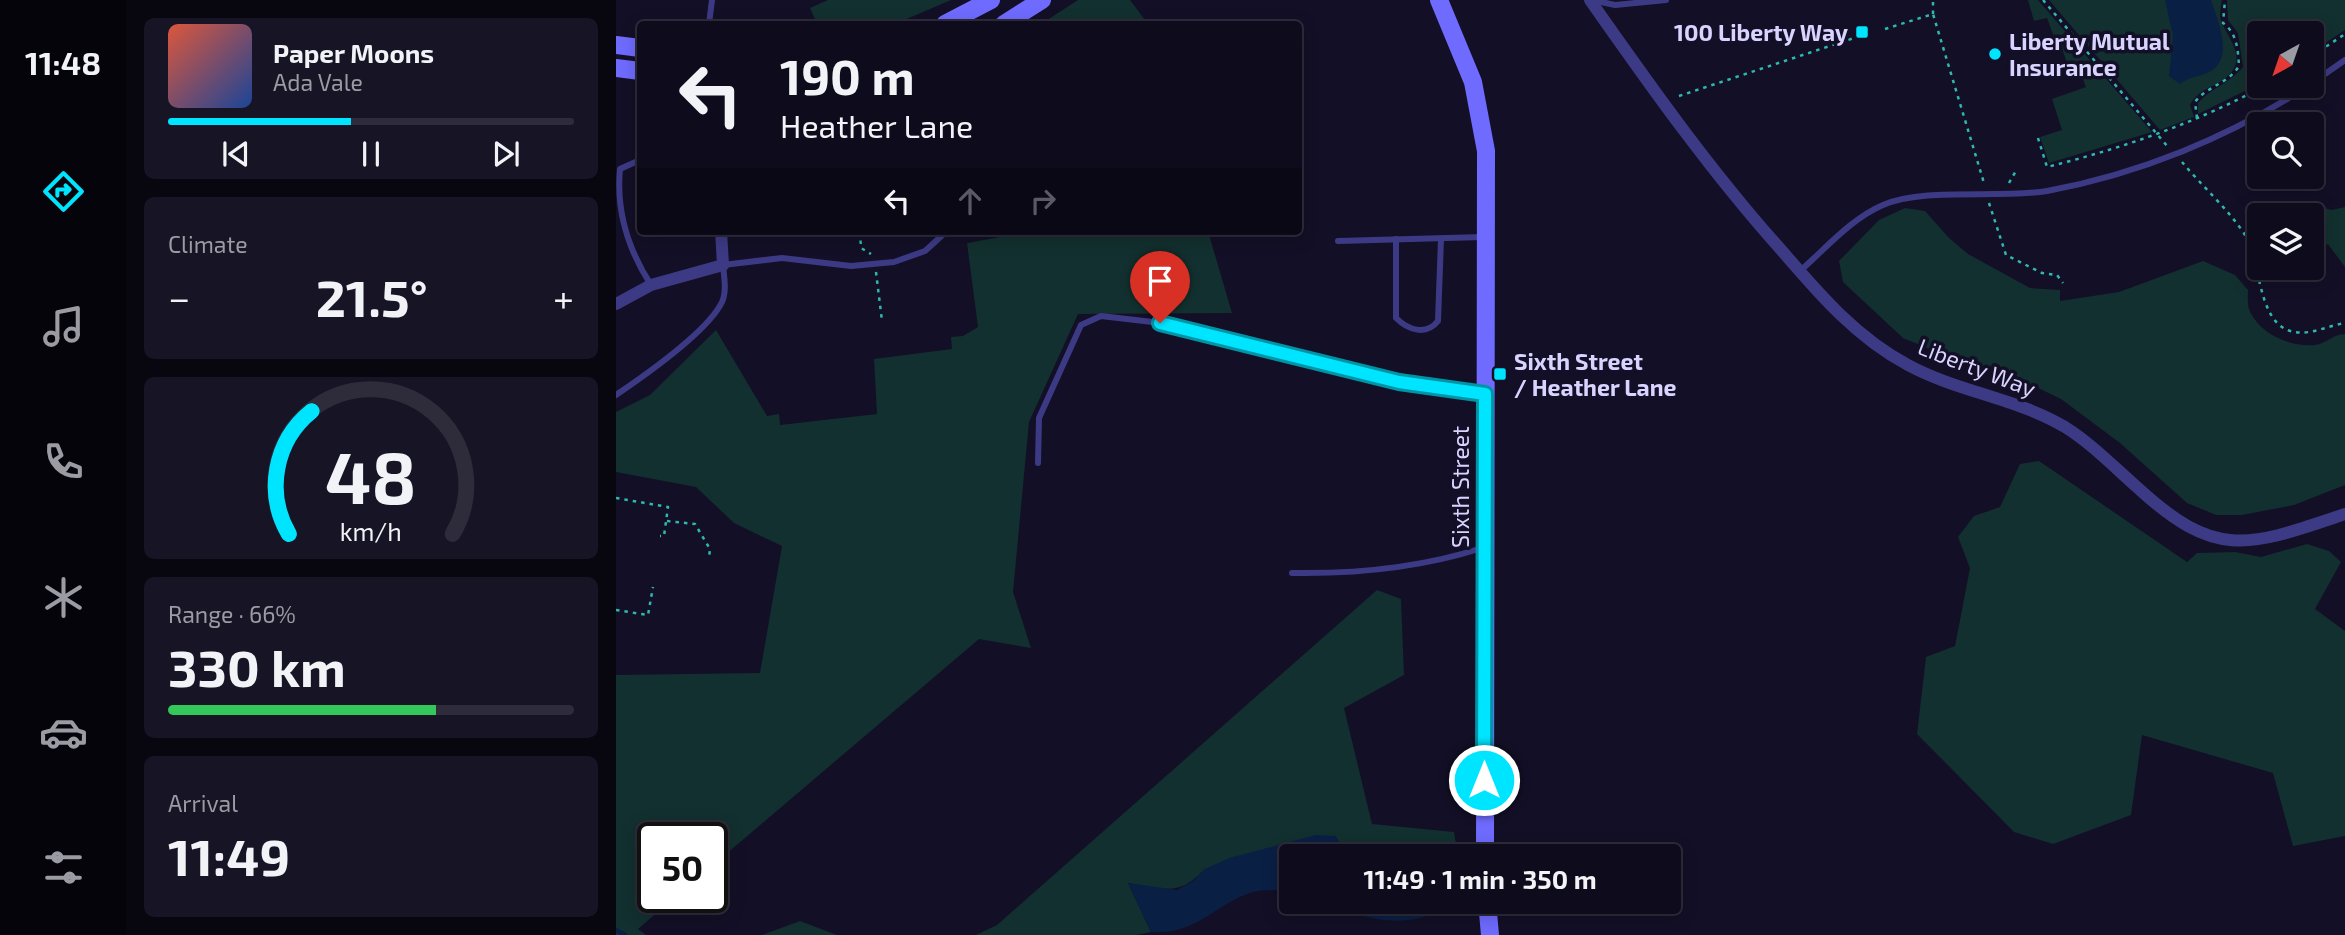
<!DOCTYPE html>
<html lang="en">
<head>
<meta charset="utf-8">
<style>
	:root { --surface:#0e0b1c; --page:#171425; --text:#f1f3f6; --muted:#9b9ba3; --line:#2e2b3b; --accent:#00e5ff }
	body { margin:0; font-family:"Exo 2",sans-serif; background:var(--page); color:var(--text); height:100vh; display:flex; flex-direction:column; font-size:26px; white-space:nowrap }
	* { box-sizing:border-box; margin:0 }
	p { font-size:23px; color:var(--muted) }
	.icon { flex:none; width:38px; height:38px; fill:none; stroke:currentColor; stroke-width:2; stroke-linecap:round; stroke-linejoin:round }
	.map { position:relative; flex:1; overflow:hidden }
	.details { display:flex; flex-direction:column; gap:18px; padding:18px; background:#08060f; width:490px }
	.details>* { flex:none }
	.banner { position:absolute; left:21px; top:21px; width:665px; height:214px; border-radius:7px; box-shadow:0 4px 18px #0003,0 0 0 2px var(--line); background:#0e0b1c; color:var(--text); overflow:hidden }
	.needle { width:46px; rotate:220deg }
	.controls { position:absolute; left:1631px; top:21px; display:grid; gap:14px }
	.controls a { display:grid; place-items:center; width:77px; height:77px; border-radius:7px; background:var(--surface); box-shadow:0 4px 18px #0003,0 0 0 2px var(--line); font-size:35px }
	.speed { position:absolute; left:21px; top:822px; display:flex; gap:14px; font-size:35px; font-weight:700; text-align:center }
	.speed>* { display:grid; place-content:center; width:91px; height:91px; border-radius:50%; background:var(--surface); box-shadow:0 4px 18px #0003,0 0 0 2px var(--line); line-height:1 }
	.speed .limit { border:4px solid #111; border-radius:10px; background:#fff; color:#111 }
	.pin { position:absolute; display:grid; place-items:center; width:60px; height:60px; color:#fff; margin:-72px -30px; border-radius:50% 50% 50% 0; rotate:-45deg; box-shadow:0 0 7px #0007 }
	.pin .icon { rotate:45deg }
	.me { position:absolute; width:77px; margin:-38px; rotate:0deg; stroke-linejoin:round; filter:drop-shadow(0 0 5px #0008) }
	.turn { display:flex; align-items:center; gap:24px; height:147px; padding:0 28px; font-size:32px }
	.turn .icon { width:91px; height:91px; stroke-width:2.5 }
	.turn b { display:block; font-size:49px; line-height:60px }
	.lanes { display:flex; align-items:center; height:66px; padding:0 28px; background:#0003; justify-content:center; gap:35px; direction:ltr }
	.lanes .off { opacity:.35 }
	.big { font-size:52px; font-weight:700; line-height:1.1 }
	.details .widget { flex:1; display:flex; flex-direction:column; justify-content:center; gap:10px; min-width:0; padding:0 24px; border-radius:10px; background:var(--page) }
	.details .dial { align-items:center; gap:0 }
	.dial svg { height:182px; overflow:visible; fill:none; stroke:var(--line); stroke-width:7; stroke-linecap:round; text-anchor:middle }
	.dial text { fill:var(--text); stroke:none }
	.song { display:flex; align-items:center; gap:21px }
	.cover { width:84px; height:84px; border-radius:10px; background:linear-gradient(135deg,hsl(10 70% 55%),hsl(220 70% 35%)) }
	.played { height:7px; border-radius:4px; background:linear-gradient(90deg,var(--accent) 45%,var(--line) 45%) }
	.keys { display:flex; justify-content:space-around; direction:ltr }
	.heat { display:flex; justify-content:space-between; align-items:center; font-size:38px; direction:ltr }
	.charge { height:10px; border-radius:5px; background:linear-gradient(90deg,#34c759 66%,var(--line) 0) }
	.trip { position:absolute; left:663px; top:844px; width:402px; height:70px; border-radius:7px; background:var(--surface); box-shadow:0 4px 18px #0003,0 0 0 2px var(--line); font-weight:700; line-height:70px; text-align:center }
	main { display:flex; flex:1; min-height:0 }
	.dock { display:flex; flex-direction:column; width:126px; justify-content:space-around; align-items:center; background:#06040b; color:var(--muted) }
	.dock .icon { width:49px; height:49px }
	.dock .on { color:var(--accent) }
	.dock b { font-size:32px; color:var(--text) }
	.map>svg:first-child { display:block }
</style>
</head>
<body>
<main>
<nav class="dock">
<b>11:48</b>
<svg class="icon on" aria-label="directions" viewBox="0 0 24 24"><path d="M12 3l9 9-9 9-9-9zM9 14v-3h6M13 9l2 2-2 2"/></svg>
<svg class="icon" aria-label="music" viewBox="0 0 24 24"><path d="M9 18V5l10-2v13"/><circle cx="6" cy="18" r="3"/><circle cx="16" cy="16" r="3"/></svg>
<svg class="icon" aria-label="phone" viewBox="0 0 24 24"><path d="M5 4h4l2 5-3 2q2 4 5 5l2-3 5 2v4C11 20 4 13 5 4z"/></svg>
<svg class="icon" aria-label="climate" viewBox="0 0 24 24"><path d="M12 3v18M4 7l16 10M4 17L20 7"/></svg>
<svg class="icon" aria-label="car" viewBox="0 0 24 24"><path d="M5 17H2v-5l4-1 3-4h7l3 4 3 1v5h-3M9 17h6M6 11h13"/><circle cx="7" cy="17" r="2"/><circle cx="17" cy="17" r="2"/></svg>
<svg class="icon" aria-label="filters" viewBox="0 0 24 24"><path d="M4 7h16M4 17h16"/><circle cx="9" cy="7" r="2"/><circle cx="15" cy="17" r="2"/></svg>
</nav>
<section class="details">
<div class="widget">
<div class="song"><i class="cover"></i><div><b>Paper Moons</b><p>Ada Vale</p></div></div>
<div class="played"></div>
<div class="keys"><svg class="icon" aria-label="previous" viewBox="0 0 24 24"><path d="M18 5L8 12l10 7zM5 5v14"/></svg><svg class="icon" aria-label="pause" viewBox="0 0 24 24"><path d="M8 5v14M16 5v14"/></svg><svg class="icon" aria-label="next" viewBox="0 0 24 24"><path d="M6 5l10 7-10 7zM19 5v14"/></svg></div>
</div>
<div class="widget"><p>Climate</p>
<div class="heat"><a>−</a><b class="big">21.5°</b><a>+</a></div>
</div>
<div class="widget dial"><svg viewBox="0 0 100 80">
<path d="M14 69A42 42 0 1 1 86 69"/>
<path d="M14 69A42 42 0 0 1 24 15" stroke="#00e5ff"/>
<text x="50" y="56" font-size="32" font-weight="700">48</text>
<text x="50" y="72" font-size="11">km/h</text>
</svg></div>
<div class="widget"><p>Range · 66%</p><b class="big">330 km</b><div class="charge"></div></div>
<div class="widget"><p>Arrival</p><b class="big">11:49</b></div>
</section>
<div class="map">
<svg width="1729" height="935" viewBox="0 0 1729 935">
	<rect width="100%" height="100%" fill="#130f26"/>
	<g fill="#12302f">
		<path d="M212 0H335L279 24H201L194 8Z"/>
		<path d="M462 0H514L532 24H425Z"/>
		<path d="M1412 0H1422L1536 132 1433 163 1424 137 1446 130 1436 99 1470 87 1461 63 1452 66 1442 37H1438L1431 18 1418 21Z"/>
		<path d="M1433 0H1606C1605 5 1604 11 1604 16 1605 31 1635 56 1612 76 1599 88 1584 87 1574 105L1578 117 1544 130Z"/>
		<path d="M1611 0H1729V30L1696 52V33H1643V84L1582 114V103C1595 88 1614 83 1627 67L1622 33 1612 20Z"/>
		<path d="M1700 206 1716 210 1729 207V267L1712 244 1696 251V215H1683Z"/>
		<path d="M1289 208 1309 211 1333 238 1352 254 1414 288 1444 290V301L1503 292 1587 261 1619 275 1632 290C1632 297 1631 306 1634 312 1646 335 1674 347 1699 345 1710 344 1717 334 1729 334V485L1678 505 1626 515H1600L1571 503 1504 443 1445 399 1416 385 1350 364 1287 338 1227 282 1223 261 1263 220Z"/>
		<path d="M417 231H592L616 313 462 314 413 422 397 592 415 648 363 639 96 866V838H37V898H58L22 929 30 935H0V675L144 673 166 546 118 523 80 487 0 472V412L34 395 100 330 151 416 163 414 164 425 261 414 258 359 336 349 335 337 347 336 362 327 351 243Z"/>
		<path d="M1423 461 1571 562 1581 553 1619 552 1645 557 1691 544 1713 551 1725 562 1699 609 1729 631V836L1677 846 1657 773 1526 735 1515 815 1437 844 1398 832 1301 734 1310 657 1339 646 1354 568 1342 537 1358 516 1384 507 1404 464Z"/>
		<path d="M761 590 785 599 788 675 728 708 756 824 838 832 842 856H733L719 836 589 869C561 898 549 888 512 883L535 932 520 935H360L381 925Z"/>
		<path d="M184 921 221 935H146Z"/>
	</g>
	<g fill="#0a1f44">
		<path d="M1549 0H1595C1602 21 1618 57 1595 71 1585 77 1573 76 1564 84L1553 76 1557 36Z"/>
		<path d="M700 835 719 836 733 856H676L675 890C663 891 648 889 637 892 598 904 582 935 535 932L512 883 561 890 577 881 589 869 613 858Z"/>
		<path d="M706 901H838C796 933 751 921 706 901Z"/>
	</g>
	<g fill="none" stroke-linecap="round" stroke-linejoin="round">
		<path stroke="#0a1f44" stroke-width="4.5" d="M0 930 9 935"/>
		<g stroke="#2fb8b0" stroke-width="2.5" stroke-dasharray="3.5 5" stroke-linecap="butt">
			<path d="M1427 0 1552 147"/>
			<path d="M1317 14V0"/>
			<path d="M1269 29 1317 14 1368 183"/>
			<path d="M1696 56 1729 34"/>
			<path d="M1063 96 1250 34"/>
			<path d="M1581 118 1579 102C1591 86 1612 84 1623 66 1622 50 1621 33 1607 23L1609 0"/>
			<path d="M1422 138 1431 167C1507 148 1580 123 1648 86"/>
			<path d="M1566 162C1585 185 1614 211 1629 235 1648 266 1639 340 1693 332 1705 330 1717 325 1729 323"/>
			<path d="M1393 183 1401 169"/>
			<path d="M1373 203 1390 255 1426 273 1441 275 1447 283"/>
			<path d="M244 232 245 248 255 254"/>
			<path d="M260 272 266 321"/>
			<path d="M0 498 52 507 48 536H44"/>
			<path d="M51 521 79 524 94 549 93 558"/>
			<path d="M0 610 32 615 37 587"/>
		</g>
		<g stroke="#3d3a85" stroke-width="6">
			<path d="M976 0 999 5 1050 0"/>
			<path d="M93 24 96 0"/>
			<path d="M1696 83 1729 60"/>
			<path d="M24 160 4 169C0 211 13 251 35 285"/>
			<path d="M780 239V318C792 330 810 336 822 321L825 239"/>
			<path d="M722 241 867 237"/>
			<path d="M1184 271C1209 249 1236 218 1267 205 1309 187 1382 199 1431 191 1523 174 1614 137 1692 86"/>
			<path d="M0 395C28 376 92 331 106 302 111 291 108 277 107 265L166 258 235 266 278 262 309 251 331 231"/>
			<path d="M422 463 423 418 465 325 485 316 545 323"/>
			<path d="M676 573C738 574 807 567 866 548"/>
		</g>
		<g stroke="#3d3a85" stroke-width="12">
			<path d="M974 0C1035 87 1096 173 1167 252 1204 295 1241 338 1292 365 1342 392 1400 398 1449 427 1476 444 1498 467 1522 488 1601 561 1634 546 1729 514"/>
			<path d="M0 304 35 285 107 265 105 231"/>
			<path d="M545 323 783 382 869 394"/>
		</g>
		<g stroke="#6f6bff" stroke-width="18">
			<path d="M823 0 857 82 870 151 869 856"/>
			<path d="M329 24 375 0"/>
			<path d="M388 24 426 0"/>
			<path d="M0 45 24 48"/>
			<path d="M0 68 24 71"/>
			<path d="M871 901 874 935"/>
		</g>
	</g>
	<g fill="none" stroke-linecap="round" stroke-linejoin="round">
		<defs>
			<path id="route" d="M544 323 783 382 869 394 868 780"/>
		</defs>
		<use href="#route" stroke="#0095a6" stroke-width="18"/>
		<use href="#route" stroke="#00e5ff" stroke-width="12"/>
	</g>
	<g fill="#00e5ff" stroke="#130f26" stroke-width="2.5">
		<rect x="1239" y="25" width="14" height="14" rx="3.5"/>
		<circle cx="1379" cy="54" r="7"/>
		<rect x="877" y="367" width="14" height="14" rx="3.5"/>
	</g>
	<g text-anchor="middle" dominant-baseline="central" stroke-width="7" stroke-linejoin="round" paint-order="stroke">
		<g font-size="23" font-weight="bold" fill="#d9d4ff" stroke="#130f26" text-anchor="start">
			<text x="1232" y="32" text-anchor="end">100 Liberty Way</text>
			<text x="1393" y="41">Liberty Mutual<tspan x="1393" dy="26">Insurance</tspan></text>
			<text x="898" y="361">Sixth Street<tspan x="898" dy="26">/ Heather Lane</tspan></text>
		</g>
		<g font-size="23" fill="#d9d4ff" stroke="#130f26">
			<text transform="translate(1361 367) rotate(21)">Liberty Way</text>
			<text transform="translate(844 487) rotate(-90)">Sixth Street</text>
		</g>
	</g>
</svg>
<div class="controls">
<a><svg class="needle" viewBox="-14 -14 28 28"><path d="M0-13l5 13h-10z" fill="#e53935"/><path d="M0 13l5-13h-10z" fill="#9b9ba3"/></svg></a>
<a><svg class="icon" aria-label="search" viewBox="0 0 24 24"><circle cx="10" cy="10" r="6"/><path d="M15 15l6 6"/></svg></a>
<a><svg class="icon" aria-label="layers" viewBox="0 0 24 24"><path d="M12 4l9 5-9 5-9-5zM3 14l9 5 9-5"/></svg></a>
</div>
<div class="speed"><div class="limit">50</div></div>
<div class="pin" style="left:544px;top:323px;background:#d93025"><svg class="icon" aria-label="arrive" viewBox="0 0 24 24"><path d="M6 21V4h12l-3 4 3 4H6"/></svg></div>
<svg class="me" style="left:868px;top:780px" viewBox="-20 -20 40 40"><circle r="17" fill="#00e5ff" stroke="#fff" stroke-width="3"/><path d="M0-11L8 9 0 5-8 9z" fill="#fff"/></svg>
<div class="trip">11:49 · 1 min · 350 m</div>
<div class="banner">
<div class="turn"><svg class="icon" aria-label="left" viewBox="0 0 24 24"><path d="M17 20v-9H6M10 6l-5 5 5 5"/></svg><div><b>190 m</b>Heather Lane</div></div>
<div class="lanes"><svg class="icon" aria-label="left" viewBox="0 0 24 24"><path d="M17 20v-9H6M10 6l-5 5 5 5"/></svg><svg class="icon off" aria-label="ahead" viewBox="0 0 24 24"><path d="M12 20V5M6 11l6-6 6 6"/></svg><svg class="icon off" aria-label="right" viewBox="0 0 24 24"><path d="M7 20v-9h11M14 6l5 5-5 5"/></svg></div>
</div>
</div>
</main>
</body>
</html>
